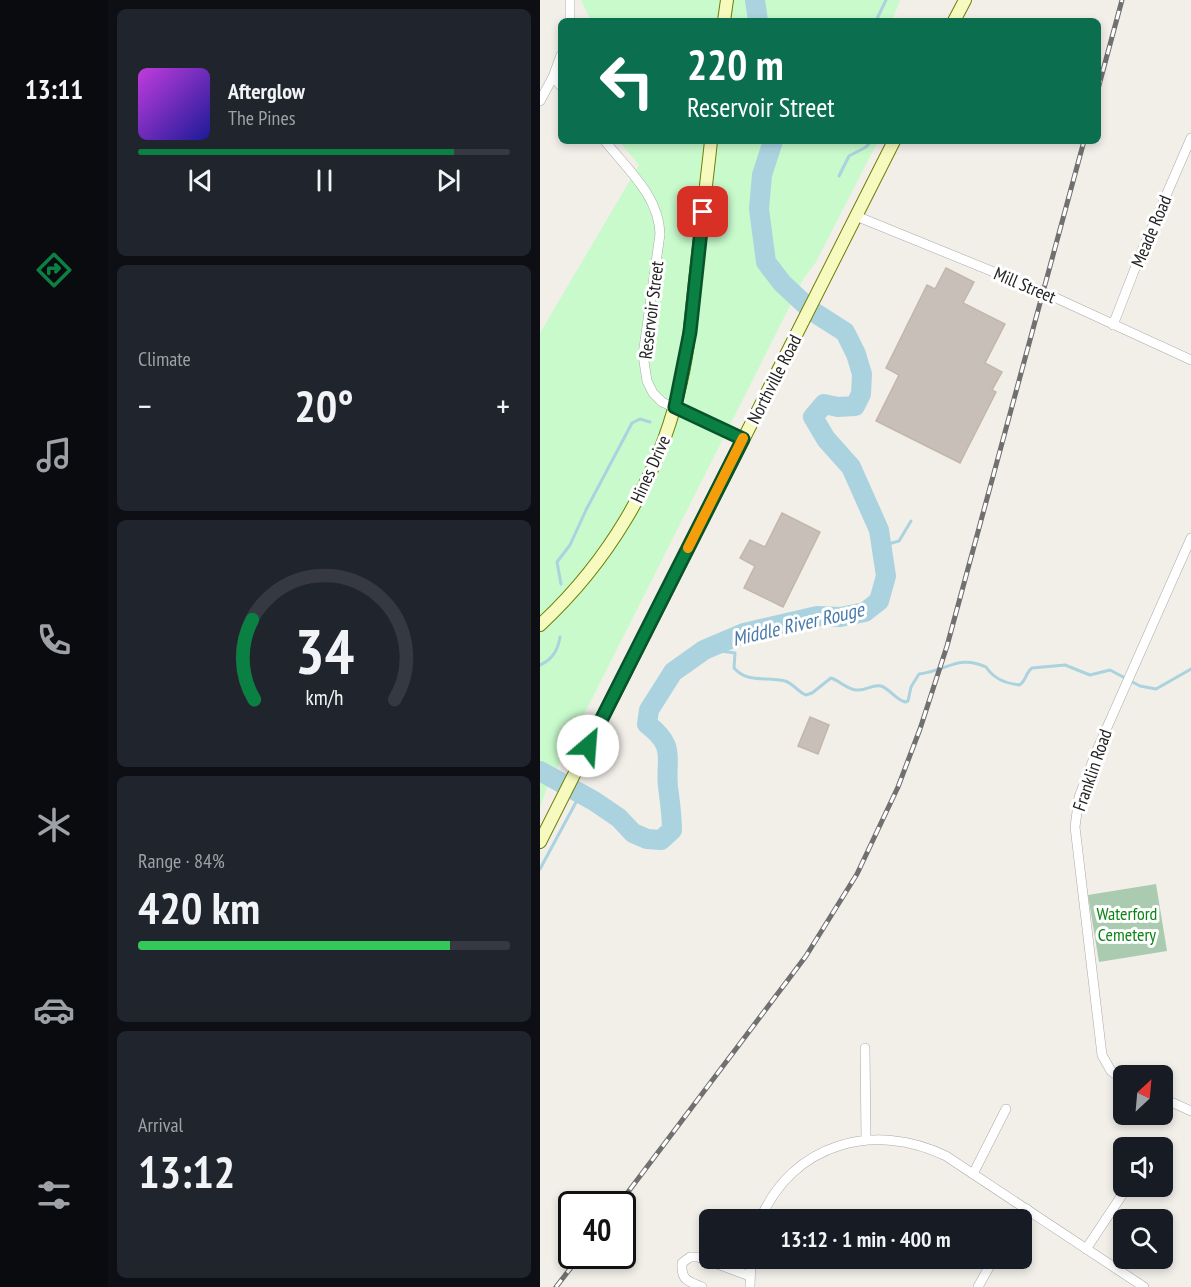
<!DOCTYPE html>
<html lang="en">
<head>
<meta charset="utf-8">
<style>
	:root { --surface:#171b24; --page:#20242c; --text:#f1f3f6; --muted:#9ea1a6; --line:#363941; --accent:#0b8043 }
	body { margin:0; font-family:"PT Sans Narrow",sans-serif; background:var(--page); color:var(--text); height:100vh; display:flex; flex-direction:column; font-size:22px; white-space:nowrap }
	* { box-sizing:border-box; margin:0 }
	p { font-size:20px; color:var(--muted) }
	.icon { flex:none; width:33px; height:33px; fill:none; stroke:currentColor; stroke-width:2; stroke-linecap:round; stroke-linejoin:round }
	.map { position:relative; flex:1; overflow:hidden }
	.details { display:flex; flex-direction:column; gap:9px; padding:9px; background:#0d0f14; width:432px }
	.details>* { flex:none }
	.guide { position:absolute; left:18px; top:18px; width:543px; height:126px; border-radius:9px; box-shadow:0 3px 9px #0003; background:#0b6e4f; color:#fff; overflow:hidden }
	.needle { width:39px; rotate:26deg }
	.buttons { position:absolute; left:573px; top:1065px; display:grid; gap:12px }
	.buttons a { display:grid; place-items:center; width:60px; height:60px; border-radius:9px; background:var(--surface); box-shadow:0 3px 9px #0003; font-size:30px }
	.speed { position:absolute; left:18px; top:1191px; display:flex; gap:12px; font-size:30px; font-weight:700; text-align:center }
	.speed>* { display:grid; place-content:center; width:78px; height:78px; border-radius:50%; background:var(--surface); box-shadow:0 3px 9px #0003; line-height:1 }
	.speed .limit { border:3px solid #111; border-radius:9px; background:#fff; color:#111 }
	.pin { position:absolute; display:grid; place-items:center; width:51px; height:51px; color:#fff; margin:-26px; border-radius:12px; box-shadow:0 3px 9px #0006 }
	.me { position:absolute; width:66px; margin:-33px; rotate:27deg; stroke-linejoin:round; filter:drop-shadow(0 0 4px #0008) }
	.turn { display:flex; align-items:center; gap:21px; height:126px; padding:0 30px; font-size:27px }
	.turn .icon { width:78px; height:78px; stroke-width:2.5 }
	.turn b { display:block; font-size:42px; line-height:51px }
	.big { font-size:45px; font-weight:700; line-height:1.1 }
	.details .widget { flex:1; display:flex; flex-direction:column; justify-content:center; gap:9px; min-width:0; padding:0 21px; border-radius:9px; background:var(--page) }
	.details .dial { align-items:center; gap:0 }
	.dial svg { height:156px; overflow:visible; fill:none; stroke:var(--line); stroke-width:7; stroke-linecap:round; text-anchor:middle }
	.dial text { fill:var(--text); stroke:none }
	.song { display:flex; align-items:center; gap:18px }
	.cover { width:72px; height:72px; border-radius:9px; background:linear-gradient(135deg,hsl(290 70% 55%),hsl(240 70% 35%)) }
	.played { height:6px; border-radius:3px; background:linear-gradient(90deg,var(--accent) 85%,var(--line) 85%) }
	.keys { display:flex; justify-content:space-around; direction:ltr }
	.heat { display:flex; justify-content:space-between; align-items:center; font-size:33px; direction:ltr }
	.charge { height:9px; border-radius:4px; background:linear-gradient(90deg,#34c759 84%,var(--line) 0) }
	.trip { position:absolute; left:159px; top:1209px; width:333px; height:60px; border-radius:9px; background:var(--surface); box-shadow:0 3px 9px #0003; font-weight:700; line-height:60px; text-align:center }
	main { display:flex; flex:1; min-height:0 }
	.dock { display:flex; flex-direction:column; width:108px; justify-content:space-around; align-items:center; background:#090b0e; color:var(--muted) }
	.dock .icon { width:42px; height:42px }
	.dock .active { color:var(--accent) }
	.dock b { font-size:27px; color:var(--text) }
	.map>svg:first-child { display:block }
</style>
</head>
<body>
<main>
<nav class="dock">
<b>13:11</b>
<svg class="icon active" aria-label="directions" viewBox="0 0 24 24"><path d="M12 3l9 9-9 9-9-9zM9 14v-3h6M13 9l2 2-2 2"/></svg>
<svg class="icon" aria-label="music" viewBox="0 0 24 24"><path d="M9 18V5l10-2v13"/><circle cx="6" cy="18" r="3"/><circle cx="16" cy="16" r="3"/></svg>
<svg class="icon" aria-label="phone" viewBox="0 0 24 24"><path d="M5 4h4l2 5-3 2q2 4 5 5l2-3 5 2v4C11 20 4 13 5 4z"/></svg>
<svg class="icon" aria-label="climate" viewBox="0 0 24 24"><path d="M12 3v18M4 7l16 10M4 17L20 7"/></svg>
<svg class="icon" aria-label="car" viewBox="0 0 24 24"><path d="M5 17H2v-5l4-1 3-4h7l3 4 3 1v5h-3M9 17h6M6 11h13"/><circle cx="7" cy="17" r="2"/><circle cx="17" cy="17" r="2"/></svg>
<svg class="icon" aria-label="filters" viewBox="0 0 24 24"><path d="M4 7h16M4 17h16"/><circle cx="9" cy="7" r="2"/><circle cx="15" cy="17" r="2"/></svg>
</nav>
<section class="details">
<div class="widget">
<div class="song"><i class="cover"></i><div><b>Afterglow</b><p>The Pines</p></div></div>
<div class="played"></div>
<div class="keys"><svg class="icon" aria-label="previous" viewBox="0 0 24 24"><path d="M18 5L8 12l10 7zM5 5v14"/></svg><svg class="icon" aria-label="pause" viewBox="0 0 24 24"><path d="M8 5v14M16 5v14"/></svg><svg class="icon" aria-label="next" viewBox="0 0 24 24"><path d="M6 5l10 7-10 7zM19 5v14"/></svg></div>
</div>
<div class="widget"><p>Climate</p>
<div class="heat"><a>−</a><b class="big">20°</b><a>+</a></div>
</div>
<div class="widget dial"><svg viewBox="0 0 100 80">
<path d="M14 69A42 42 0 1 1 86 69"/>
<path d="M14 69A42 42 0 0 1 13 28" stroke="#0b8043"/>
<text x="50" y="56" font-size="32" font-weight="700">34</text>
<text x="50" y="72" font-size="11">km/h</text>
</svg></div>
<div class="widget"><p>Range · 84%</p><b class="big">420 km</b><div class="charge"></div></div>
<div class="widget"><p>Arrival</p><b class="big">13:12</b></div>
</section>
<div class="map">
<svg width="651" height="1287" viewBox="0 0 651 1287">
	<rect width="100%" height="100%" fill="#f2efe9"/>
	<path fill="#aacbaf" d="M616 884 627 951 559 962 548 895Z"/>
	<g fill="#c8facc">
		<path d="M41 0H360L352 21H48L49 17Z"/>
		<path d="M79 141H338L276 262 264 278 7 788 0 808V333L99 165Z"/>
	</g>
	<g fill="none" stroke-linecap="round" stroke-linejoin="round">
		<g stroke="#aad3df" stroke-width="3">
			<path d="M336 21 346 0"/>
			<path d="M299 176 309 156 326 147 331 141"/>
			<path d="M341 546 359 541 371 521"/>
			<path d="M21 584 17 562 30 545 46 510 92 423 100 419 110 422"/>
			<path d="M167 649 195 653 194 668C208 684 227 676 245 681 254 684 258 692 266 695L272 693 291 678C300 681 308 690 317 690 326 691 332 684 341 686 350 689 355 699 365 702L368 701 371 687 379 674C407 671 418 654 446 667 454 679 465 683 479 685 486 682 485 673 492 668L525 665 550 675 570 670 600 686 616 689 651 669"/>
			<path d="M0 665C12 660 18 650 20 637"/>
			<path d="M0 869 41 793"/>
		</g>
		<g stroke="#aad3df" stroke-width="20">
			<path d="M215 0 218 21"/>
			<path d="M0 771 54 801 79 818 93 833 107 839 121 840 132 830C132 815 130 802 128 787 125 757 137 747 107 724L109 710 133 672 164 650 204 633 277 616 300 617 325 612 339 601 346 576 339 530 311 467 286 439 273 417 284 404 298 407 315 406 321 394 322 374 316 354 305 332 272 311 242 283 226 262 219 209 222 175 233 141"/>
		</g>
	</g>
	<g fill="#c7bfb8" stroke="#c4b6ab" stroke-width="1.5">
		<path d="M406 268 434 282 423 303 465 324 445 363 462 372 452 390 456 392 420 463 336 421 359 375 346 368 387 285 395 289Z"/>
		<path d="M242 513 280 532 243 607 204 588 215 566 200 558 210 540 225 547Z"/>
		<path d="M270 717 289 725 278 754 258 746Z"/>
	</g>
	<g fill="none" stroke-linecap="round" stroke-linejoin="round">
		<defs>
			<g id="street">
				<path d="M30 0V21"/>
				<path d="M13 77 21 86"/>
				<path d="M0 101 13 77 21 55"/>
				<path d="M65 141C87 169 119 196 120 234L103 355 107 381 113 393 122 402 203 439"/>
				<path d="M316 216 503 292 651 360"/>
				<path d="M573 325 601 253 651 138"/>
				<path d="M325 1048 326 1139"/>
				<path d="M584 1080 571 1071 562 1055 535 827 539 797 557 750 651 538"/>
				<path d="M622 1098 651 1111"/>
				<path d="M433 1174 466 1109"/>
				<path d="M220 1220C252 1143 335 1121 406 1156L604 1287"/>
				<path d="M480 1220 487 1209"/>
				<path d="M546 1249 588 1186"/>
				<path d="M162 1287C148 1281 141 1281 142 1263L150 1257H158L210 1276"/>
				<path d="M210 1287 211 1258"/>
				<path d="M438 1287 454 1258"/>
			</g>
			<g id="secondary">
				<path d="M184 21 187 0"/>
				<path d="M414 21 425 0"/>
				<path d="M0 625C67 563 116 482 138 394 148 357 151 319 155 281 160 235 166 188 171 141"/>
				<path d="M0 842 354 141"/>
			</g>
		</defs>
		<use href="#street" stroke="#a9a9a9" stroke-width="10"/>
		<use href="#secondary" stroke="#707d05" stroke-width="14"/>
		<use href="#street" stroke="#fff" stroke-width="9"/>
		<use href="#secondary" stroke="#f7fabf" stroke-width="12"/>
		<defs>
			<g id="rail">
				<path d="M558 89 582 0"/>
				<path d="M79 1204 266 956 317 874 358 787 380 729 407 646 544 141"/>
				<path d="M16 1287 40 1256"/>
			</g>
		</defs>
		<use href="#rail" stroke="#707070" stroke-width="5"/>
		<use href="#rail" stroke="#fff" stroke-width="3" stroke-dasharray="9" stroke-linecap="butt"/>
	</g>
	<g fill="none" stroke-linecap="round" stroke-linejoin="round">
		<defs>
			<path id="route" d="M48 746 203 439 135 407 150 332 163 212"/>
		</defs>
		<use href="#route" stroke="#07532c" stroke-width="15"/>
		<use href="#route" stroke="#0b8043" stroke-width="10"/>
		<path stroke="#f59e0b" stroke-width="10" d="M148 548 203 438"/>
	</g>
	<g text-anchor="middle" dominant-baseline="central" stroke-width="6" stroke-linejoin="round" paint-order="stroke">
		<g font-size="18" fill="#222" stroke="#fff">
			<text transform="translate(611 231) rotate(-67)">Meade Road</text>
			<text transform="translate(485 285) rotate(23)">Mill Street</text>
			<text transform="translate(111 310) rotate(-83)">Reservoir Street</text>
			<text transform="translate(234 379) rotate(-63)">Northville Road</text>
			<text transform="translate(110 469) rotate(-66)">Hines Drive</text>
			<text transform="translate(552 770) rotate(-71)">Franklin Road</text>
		</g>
		<g font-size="18" fill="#0c8416" stroke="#fff">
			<text x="587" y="913">Waterford<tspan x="587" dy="21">Cemetery</tspan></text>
		</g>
		<g font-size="20" font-style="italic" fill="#4a7aab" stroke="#fff">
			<text transform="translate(258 624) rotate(-13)">Middle River Rouge</text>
		</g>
	</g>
</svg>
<div class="buttons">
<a><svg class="needle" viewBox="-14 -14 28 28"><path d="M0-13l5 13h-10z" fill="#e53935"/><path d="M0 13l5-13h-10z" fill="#9ea1a6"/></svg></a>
<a><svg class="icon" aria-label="sound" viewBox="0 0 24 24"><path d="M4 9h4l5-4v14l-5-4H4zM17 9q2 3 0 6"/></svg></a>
<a><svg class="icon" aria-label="search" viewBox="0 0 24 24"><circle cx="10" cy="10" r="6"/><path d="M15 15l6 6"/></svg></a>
</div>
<div class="speed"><div class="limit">40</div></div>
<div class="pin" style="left:163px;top:212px;background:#d93025"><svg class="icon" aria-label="arrive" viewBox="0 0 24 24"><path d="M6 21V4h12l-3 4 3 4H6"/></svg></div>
<svg class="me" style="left:48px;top:746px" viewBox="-20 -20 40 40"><circle r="19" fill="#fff"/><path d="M0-13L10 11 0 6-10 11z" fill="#0b8043"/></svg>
<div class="trip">13:12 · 1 min · 400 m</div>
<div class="guide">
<div class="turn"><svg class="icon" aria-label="left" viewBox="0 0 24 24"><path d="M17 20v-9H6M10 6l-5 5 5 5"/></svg><div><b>220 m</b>Reservoir Street</div></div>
</div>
</div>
</main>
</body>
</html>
